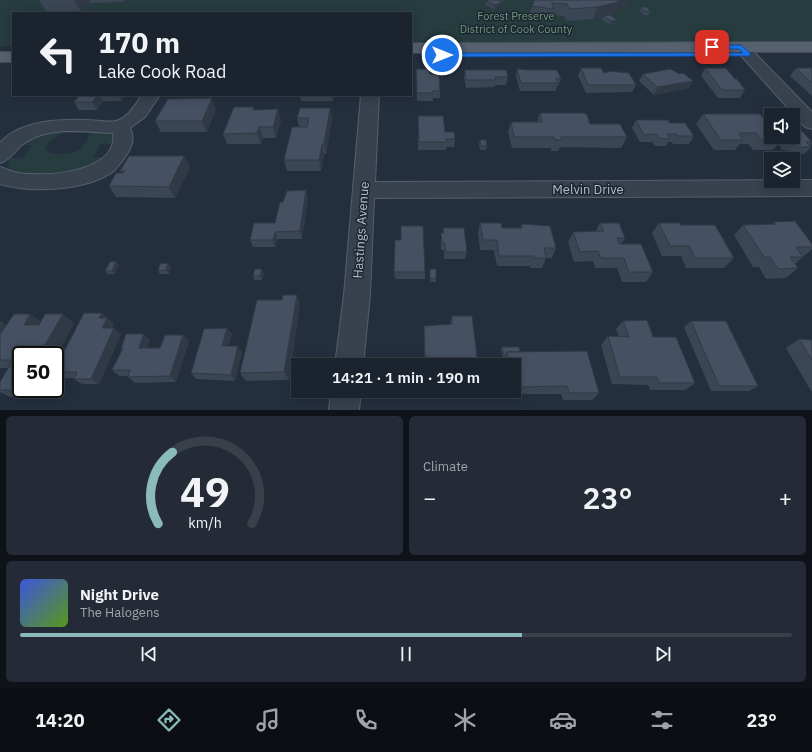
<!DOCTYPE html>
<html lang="en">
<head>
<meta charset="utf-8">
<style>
	:root { --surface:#1b232e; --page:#242b36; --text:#f1f3f6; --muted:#a0a4aa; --line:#39404a; --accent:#8bbbb9 }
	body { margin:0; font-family:"IBM Plex Sans",sans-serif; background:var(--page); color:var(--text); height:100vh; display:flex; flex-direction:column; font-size:15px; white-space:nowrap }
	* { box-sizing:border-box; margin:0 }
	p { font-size:13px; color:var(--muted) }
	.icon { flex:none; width:22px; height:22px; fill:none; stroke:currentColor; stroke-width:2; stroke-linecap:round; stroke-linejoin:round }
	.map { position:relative; height:410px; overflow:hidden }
	.sheet { display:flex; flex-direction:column; gap:6px; padding:6px; background:#0f1319; flex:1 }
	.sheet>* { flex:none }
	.hud { position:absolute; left:12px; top:12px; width:400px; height:84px; border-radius:0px; box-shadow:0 2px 10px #0003,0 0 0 1px var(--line); background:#1b232e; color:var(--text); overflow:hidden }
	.fabs { position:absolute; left:764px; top:108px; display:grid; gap:8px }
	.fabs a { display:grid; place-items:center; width:36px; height:36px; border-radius:0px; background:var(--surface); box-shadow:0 2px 10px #0003,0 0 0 1px var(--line); font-size:20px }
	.speed { position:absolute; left:12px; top:346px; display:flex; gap:8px; font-size:20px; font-weight:700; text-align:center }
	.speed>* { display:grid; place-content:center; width:52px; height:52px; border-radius:50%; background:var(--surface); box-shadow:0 2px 10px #0003,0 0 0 1px var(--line); line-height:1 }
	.speed .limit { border:2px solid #111; border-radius:6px; background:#fff; color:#111 }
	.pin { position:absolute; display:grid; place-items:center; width:34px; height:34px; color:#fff; margin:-17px; border-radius:8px; box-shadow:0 2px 6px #0006 }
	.me { position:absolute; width:44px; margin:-22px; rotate:90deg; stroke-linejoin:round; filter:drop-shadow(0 0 3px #0008) }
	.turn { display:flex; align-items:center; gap:14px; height:84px; padding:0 20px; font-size:18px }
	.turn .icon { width:52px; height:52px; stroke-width:2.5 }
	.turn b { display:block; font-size:28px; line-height:34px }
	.big { font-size:30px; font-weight:600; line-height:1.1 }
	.sheet .tile { flex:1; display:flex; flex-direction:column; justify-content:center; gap:6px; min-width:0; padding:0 14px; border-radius:6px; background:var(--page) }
	.sheet .dial { align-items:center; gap:0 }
	.dial svg { height:104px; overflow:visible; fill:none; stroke:var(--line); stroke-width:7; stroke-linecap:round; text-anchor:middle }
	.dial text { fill:var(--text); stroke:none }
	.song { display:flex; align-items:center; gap:12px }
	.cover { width:48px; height:48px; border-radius:6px; background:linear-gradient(135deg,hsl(230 70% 55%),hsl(90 70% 35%)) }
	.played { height:4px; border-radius:2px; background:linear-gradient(90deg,var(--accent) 65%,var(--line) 65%) }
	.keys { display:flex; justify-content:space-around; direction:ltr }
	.heat { display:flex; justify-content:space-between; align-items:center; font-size:22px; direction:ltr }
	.sheet .tiles { flex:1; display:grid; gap:6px; grid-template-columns:1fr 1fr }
	.tile:last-child { grid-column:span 2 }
	.trip { position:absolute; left:291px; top:358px; width:230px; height:40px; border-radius:0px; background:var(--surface); box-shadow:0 2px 10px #0003,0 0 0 1px var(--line); font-weight:600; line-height:40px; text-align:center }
	.tab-bar { display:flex; height:64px; justify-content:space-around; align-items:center; background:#0b0e12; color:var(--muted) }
	.tab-bar .icon { width:28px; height:28px }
	.tab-bar .on { color:var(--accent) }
	.tab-bar b { font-size:18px; color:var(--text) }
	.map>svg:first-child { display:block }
</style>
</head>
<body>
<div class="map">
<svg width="812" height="410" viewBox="0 0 812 410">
	<rect width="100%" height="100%" fill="#242f3e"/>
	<g fill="#263c3f">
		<path d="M0 0H812V44H411V13H13V46H0Z"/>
		<path d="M54 130H67L50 141 45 147 48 152C64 157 85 154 89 134L87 130C97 130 108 130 115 138L114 144H101L93 157H107C85 173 34 180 9 169L8 158H22L32 145H19L31 137Z"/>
	</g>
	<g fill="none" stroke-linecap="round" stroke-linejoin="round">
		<defs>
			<g id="minor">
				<path d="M741 42 746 44 812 112V129L805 127 736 50 733 47 736 44Z"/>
				<path d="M142 95H160L145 117 130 128C135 138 132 146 127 154 122 161 118 168 111 173 84 191 30 193 0 184V167C5 168 9 171 14 172 40 178 119 174 113 133 85 132 51 126 26 142 16 148 11 160 0 163V143C20 120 60 119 88 120 96 120 108 123 116 121 128 118 136 104 142 95Z"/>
				<path d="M361 95H379L375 182 812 180V196L374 198 370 295 363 365H335L344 295Z"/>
				<path d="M331 391H361L359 410H329Z"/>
			</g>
			<g id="major">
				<path d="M812 42V52L411 53V43Z"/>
				<rect x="0" y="52" width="13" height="10"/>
			</g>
		</defs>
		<use href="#minor" stroke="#565f6c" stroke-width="2"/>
		<use href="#major" stroke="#414a57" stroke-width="2"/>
		<use href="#minor" fill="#38414e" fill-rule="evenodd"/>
		<use href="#major" fill="#56606e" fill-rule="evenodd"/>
	</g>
	<g fill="#3b4654">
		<path d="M39 0H125L123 2 91 3 81 12 47 13Z"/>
		<path d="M489 0H505L502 1V5L494 9 485 5 486 1Z"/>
		<path d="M534 0 628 5 610 15 616 23 610 25 602 20 603 17 593 19 570 21H567L564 16 551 15 550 21 529 18 532 6Z"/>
		<path d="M641 7 650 11 649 15H643L640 11Z"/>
		<path d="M581 68 604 73H608L609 71 636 85 632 92 586 93 578 76Z"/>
		<path d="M705 68 735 79 745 90 740 98H718L701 76Z"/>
		<path d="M796 68H812V96L790 76Z"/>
		<path d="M416 69 430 74 440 91V98H433V101H417Z"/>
		<path d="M517 69 561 79 558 86H557L556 91H520L516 76Z"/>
		<path d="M465 70 508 77 506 85H495V87L466 88 464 77Z"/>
		<path d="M643 74 689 88 654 95 639 81Z"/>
		<path d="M80 95H125L121 101H103L97 110H79L74 102Z"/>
		<path d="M300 95H334L333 101H301Z"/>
		<path d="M330 108 332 119 326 154H324L321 171H287L284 160 299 127 297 118Z"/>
		<path d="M216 109 207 132H161L155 121Z"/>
		<path d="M255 110 281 120 276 138H263L261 144H227L223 134Z"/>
		<path d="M540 113 590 124 627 137 621 148 560 147 558 151H551V148H512L508 132 511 122H537Z"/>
		<path d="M703 114 763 118 765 115H771V137H793L812 142V143L810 146 811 147 804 154 790 155 786 150H782L778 144 773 150H753L748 144H740L735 150H714L696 124Z"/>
		<path d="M418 116 445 132 455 139 454 147H446V150H418Z"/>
		<path d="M636 120 670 123 694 136 689 144H673L671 142H668L666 146H655L652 142H640L632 128Z"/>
		<path d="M480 140 487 146 486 150H480L479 144Z"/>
		<path d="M184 156 190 167 175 198 116 197 109 186 122 173 120 171Z"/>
		<path d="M308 198 302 239H277L275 247H253L250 240 275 223 283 202Z"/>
		<path d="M774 222 812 244V249L795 264 798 268 786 278 766 279 759 267H753L734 235 743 225H772Z"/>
		<path d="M480 223 502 228H520L522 224 556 248 552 258H546L542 268H530V266H497L494 250H480L478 233Z"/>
		<path d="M600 223 625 238 621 244 653 272 646 282H622L617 268H595L593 261 574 262 568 242 573 232 596 231Z"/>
		<path d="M659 223 681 225 734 258 724 268H686L681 256H662L652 233Z"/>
		<path d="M443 228 467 252 465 259H444V250H441V233H443Z"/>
		<path d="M401 240 425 272V279H395L394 272Z"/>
		<path d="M119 265 115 274H108L105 271Z"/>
		<path d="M171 267 169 274H160L158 271Z"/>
		<path d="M430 269 436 279V282H430Z"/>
		<path d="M264 273 262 280H254L253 276Z"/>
		<path d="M282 300 300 304 289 380 246 381 240 373Z"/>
		<path d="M102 313 114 324 112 328 121 334 99 384H82L74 379V378H62L55 373V369Z"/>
		<path d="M452 316 478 365H425L424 335V326L450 324Z"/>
		<path d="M623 321 653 337 695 383 685 390H650L648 385 612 384 601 345 608 336 619 337 616 329Z"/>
		<path d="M691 321 758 386 749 391H711L684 327Z"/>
		<path d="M0 322H2L6 325 41 322 74 323 55 358V355L42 389 38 397H10L0 392V382L8 368H0Z"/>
		<path d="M227 328 232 334 228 346 242 352 235 381 196 379 191 373Z"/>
		<path d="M183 335 189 341 176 382 135 383 128 377V376H119L112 370 122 350 121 349 150 340 147 348H160Z"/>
		<path d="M799 339 812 340V391H811L786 348Z"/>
		<path d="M502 347 520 352 599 393 592 400H563L561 394H496V391H514V365H504L503 360 504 358H503L501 350Z"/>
		<path d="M444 391H479L478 393H444Z"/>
	</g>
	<g fill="#303945">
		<path d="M74 0H89L91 3 81 12Z"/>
		<path d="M620 0H631L628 5 610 15 593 19 597 7Z"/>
		<path d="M502 2V5L494 9 495 5Z"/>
		<path d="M617 20 616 23 610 25 611 21Z"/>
		<path d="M693 81 689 88 654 95 657 87Z"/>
		<path d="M98 95H99L103 101 97 110 92 102Z"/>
		<path d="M117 95H125L121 101Z"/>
		<path d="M332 95H334L333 101Z"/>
		<path d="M212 98 216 109 207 132 202 121Z"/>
		<path d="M330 108 332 119 326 154 324 144Z"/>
		<path d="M278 109 281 120 276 138 273 127Z"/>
		<path d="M259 127 263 138 261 144 257 133Z"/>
		<path d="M322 144 324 154 321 171 319 160Z"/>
		<path d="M184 156 190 167 175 198 169 187Z"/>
		<path d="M306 190 308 198 302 239 300 231Z"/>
		<path d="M275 232 277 239 275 247 273 240Z"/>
		<path d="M116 261 119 265 115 274 112 271Z"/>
		<path d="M168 263 171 267 169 274 166 270Z"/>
		<path d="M262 269 264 273 262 280 260 276Z"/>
		<path d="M297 295 300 304 289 380 284 372Z"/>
		<path d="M102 313 114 324 109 334 102 328 99 318Z"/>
		<path d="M30 314 43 323 36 334 24 325Z"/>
		<path d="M63 314 74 323 55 358V355H39Z"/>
		<path d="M2 322 15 331 0 336V325Z"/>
		<path d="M114 328 121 334 99 384 91 379Z"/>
		<path d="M227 328 232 334 227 352 222 346Z"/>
		<path d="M144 334 150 340 145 354 139 348Z"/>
		<path d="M183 335 189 341 176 382 170 376Z"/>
		<path d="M238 346 242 352 235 381 231 375Z"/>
		<path d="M24 389H42L38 397 24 390Z"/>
	</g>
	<g fill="#455162" stroke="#303945">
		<path d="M489 0H498L502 2 495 5 486 1Z"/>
		<path d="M534 0H620L615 3 597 7 570 9 567 4 552 3 553 9 532 6Z"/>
		<path d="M641 7H647L650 11H644Z"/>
		<path d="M610 15 617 20 611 21 604 16Z"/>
		<path d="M581 68H601L604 73 609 72V71L629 73 636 85H588Z"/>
		<path d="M705 68H726L735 79H737L745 90H722Z"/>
		<path d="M796 68H812V83Z"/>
		<path d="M416 69H429L430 74H439L440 91H433V93H417Z"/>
		<path d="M517 69 528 70H557L561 79 556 78 558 83H521Z"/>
		<path d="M670 69 680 74 683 73 693 81 657 87 643 74Z"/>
		<path d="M465 70H506L508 77H495L496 80H466Z"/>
		<path d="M80 95H98L92 102H74Z"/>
		<path d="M212 98 202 121H155L168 99Z"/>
		<path d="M234 107H254L253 110 278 109 273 127H259L257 133 223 134Z"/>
		<path d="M300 108H330L324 144H322L319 160H284L292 127H307L309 118H297Z"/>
		<path d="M540 113H584L587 115 590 124H620L627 137H561L562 140H555L554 137H514L511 122H542Z"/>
		<path d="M703 114H760L771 127V137H779L782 139 761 140 756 133H739L743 140H721Z"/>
		<path d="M765 115H788H771V122Z"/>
		<path d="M418 116H443L445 132H454L455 139H446V142H419Z"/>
		<path d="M636 120H668L670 123H685L694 136H677L676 134H667L670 139 659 138 656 134 644 135Z"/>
		<path d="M793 121 812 142H806L811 147H797L792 142H789L784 137H793Z"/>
		<path d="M480 140H486L487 146H481Z"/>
		<path d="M129 156H184L169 187 109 186 116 173H123L125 171H120Z"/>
		<path d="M306 190 300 231 275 232 273 240H250L254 223H275L280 202H283L287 191Z"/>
		<path d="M795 221 812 244V247H796L803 257H790L798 268 778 269 770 257H764L743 225 776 224 774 222Z"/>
		<path d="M480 223H501L502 228H522V224L550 226 556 248H544L546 258H534V256H499L497 240H483Z"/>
		<path d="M600 223H619L625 238H617L619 244H641L653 272H629L624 258H601L598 251 580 252 573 232 604 231Z"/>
		<path d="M659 223H680L681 225H715L734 258H695L689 246H670Z"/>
		<path d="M401 226H423L425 272H394L395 240H401Z"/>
		<path d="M443 228H464L467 252H445V243H442L441 233H444Z"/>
		<path d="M116 261 112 271H105L110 262Z"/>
		<path d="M168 263 166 270 158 271 160 264Z"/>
		<path d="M255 269H262L260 276H253Z"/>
		<path d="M430 269H436V279L430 278Z"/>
		<path d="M283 295H297L284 372 240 373 257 300H282Z"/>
		<path d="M84 313H102L99 318H107L102 328H114L91 379H74L77 372H55V369Z"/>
		<path d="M14 314H30L24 325H39L45 314H63L39 355H21V389H24V390H0V382L13 360H0V333H1Z"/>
		<path d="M452 316H472L478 365H438V358L425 357 424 326 452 324Z"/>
		<path d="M647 320 653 337H676L695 383H659L657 377H620L608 336 629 337 623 321Z"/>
		<path d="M691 321H726L758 386H719Z"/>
		<path d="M227 328 222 346H238L231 375 191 373 204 329Z"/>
		<path d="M126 334H144L139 348H160L165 335H183L170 376 128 377 130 370H112L123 348 121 349Z"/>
		<path d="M799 339 812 340V360Z"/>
		<path d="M502 347H519L520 352H507L506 355H504Z"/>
		<path d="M587 351 599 393H569L567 386 514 387V365H509L507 352Z"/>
	</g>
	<path fill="#1a73e8" stroke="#114b97" d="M741 45 750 53V56L442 57 439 55 442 53H743L739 49H712L709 47 712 45Z"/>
	<g text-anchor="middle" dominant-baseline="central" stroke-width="3" stroke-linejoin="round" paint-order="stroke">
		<g font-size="11" fill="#6b9a76" stroke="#1d2633">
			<text x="516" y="16">Forest Preserve<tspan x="516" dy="13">District of Cook County</tspan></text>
		</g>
		<g font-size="13" fill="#b4bcc9" stroke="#1d2633">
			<text x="588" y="189">Melvin Drive</text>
			<text transform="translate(361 230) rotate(-86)">Hastings Avenue</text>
		</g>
	</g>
</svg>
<div class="fabs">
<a><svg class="icon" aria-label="sound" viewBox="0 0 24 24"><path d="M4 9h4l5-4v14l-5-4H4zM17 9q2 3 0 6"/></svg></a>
<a><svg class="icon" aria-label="layers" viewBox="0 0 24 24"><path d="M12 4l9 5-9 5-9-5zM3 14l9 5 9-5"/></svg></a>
</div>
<div class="speed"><div class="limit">50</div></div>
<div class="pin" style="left:712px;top:47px;background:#d93025"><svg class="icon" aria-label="arrive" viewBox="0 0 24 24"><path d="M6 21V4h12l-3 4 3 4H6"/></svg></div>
<svg class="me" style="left:442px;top:55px" viewBox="-20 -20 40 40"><circle r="17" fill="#1a73e8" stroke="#fff" stroke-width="3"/><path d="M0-11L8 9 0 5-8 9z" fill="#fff"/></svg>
<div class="trip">14:21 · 1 min · 190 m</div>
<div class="hud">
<div class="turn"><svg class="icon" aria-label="left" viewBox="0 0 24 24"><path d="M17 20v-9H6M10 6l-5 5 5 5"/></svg><div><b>170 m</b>Lake Cook Road</div></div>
</div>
</div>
<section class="sheet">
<div class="tiles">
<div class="tile dial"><svg viewBox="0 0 100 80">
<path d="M14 69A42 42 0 1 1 86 69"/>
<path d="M14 69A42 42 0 0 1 25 14" stroke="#8bbbb9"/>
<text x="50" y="56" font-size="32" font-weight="700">49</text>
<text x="50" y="72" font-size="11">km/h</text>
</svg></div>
<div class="tile"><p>Climate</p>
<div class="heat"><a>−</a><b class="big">23°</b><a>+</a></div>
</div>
<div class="tile">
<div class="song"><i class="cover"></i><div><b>Night Drive</b><p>The Halogens</p></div></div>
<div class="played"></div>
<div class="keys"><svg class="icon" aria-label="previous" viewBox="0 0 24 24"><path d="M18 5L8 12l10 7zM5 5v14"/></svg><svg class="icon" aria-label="pause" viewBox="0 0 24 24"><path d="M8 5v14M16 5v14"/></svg><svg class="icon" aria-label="next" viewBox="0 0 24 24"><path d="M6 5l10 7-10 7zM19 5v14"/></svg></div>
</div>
</div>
</section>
<nav class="tab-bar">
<b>14:20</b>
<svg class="icon on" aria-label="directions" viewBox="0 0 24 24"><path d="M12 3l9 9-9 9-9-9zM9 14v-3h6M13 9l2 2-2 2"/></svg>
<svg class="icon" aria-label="music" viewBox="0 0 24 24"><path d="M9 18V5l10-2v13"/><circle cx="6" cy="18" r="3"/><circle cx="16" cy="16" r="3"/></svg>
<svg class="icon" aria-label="phone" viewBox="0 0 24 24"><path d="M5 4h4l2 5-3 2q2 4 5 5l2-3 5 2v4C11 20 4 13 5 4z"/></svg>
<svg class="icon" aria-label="climate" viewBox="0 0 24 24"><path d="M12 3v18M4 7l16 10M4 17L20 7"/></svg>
<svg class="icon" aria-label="car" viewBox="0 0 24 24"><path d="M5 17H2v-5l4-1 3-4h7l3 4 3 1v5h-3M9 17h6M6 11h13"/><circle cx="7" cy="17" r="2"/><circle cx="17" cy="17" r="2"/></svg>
<svg class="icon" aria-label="filters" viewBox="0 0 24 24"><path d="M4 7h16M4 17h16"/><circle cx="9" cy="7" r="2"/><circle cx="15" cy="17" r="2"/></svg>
<b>23°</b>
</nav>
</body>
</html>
